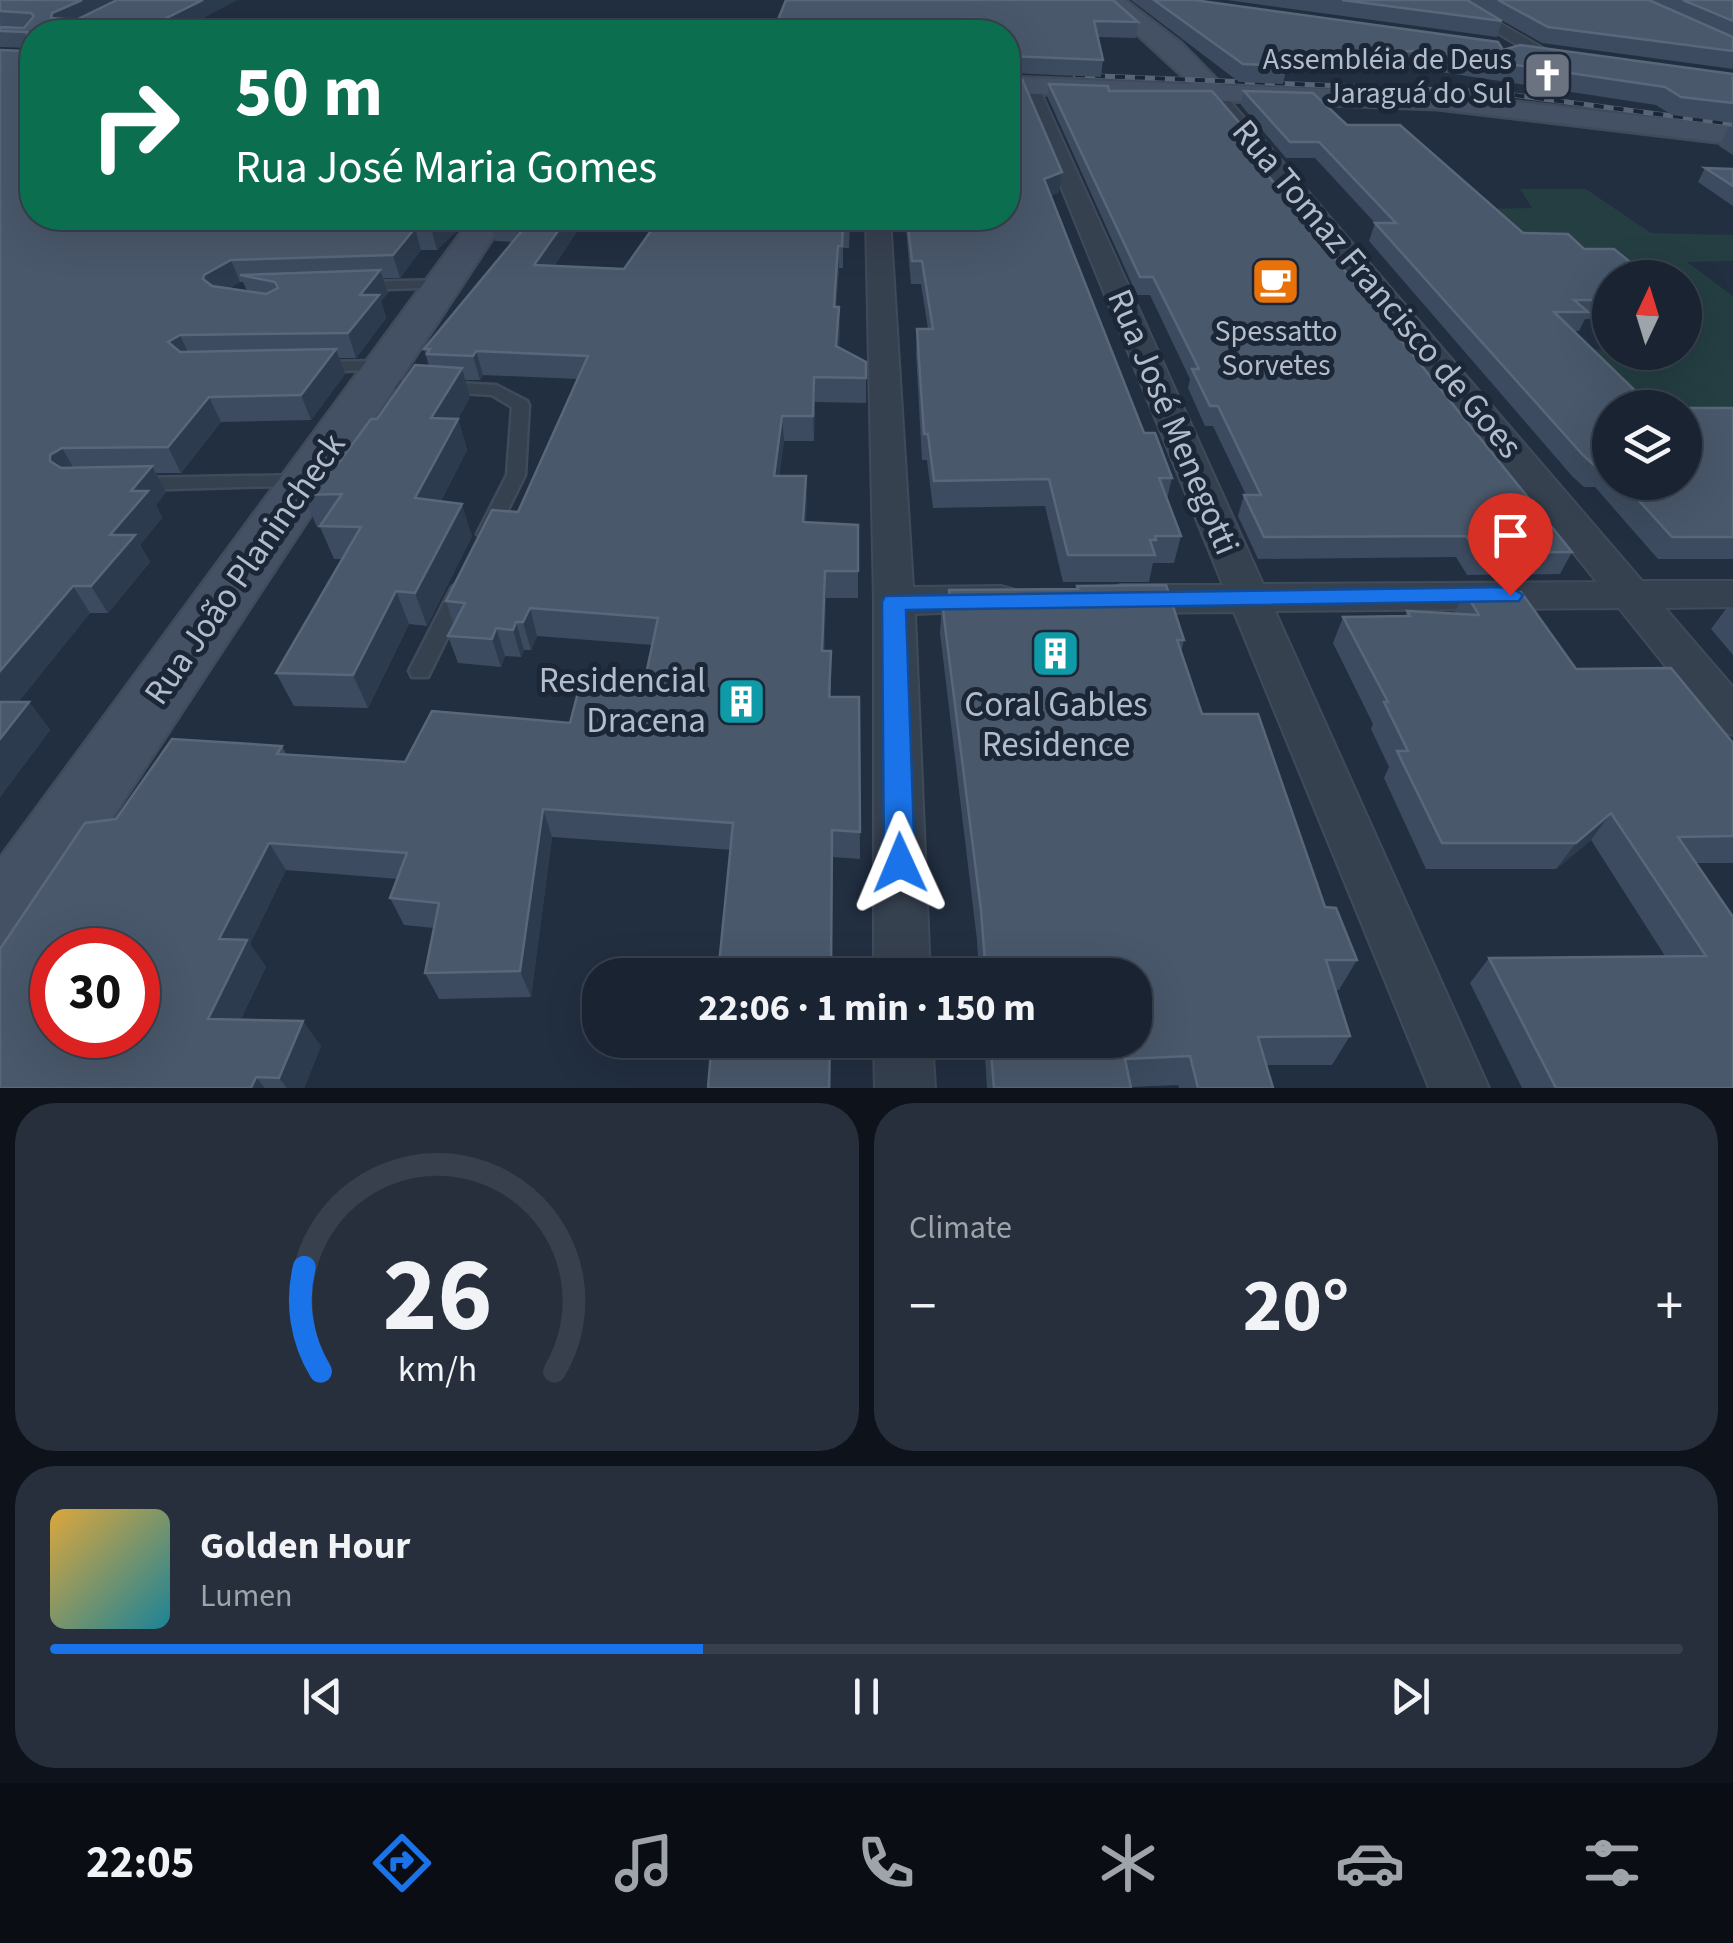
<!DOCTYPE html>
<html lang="en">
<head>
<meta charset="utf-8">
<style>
	:root { --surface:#1a2331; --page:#272f3d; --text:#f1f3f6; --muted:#9fa4ab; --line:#38404d; --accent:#1a73e8 }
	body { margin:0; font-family:"Source Sans 3",sans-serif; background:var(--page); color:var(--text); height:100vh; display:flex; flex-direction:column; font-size:38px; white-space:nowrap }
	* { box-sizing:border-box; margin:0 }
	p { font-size:32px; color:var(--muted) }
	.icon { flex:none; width:55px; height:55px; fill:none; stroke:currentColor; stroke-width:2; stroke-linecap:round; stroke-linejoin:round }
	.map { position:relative; height:1088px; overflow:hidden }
	.side { display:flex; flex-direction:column; gap:15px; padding:15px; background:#0e131b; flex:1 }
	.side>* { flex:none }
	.hud { position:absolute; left:20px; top:20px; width:1000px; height:210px; border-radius:40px; box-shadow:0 10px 40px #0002,0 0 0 2px var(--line); background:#0b6e4f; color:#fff; overflow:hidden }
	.needle { width:65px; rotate:4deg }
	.fabs { position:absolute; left:1592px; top:260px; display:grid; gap:20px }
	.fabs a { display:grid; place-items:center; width:110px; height:110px; border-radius:50%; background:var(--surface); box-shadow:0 10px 40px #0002,0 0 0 2px var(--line); font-size:50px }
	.speed { position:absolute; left:30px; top:928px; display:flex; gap:20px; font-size:50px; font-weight:700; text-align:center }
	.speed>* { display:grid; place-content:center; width:130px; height:130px; border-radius:50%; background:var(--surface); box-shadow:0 10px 40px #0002,0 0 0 2px var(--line); line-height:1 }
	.speed .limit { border:15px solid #d22; background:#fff; color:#111 }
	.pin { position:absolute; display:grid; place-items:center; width:85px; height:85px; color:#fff; margin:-102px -42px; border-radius:50% 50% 50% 0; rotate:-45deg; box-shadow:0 0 10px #0007 }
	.pin .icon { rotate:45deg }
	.me { position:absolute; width:110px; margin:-55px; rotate:359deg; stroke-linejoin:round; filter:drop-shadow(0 0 8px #0008) }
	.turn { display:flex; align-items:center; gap:35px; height:210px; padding:0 50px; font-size:45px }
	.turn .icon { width:130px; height:130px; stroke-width:2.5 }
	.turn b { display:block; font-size:70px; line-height:85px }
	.big { font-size:75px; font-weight:700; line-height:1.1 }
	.side .tile { flex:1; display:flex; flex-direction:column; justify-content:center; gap:15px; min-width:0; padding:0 35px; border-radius:40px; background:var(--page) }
	.side .dial { align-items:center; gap:0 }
	.dial svg { height:260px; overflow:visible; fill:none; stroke:var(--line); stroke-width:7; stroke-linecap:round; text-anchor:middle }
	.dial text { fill:var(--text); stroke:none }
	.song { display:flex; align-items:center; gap:30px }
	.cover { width:120px; height:120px; border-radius:15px; background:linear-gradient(135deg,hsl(40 70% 55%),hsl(190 70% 35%)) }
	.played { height:10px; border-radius:5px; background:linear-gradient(90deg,var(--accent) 40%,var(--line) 40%) }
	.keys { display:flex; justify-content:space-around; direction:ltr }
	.heat { display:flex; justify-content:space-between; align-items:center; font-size:55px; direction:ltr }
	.side .tiles { flex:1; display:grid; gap:15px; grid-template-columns:1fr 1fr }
	.tile:last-child { grid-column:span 2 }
	.trip { position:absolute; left:582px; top:958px; width:570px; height:100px; border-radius:40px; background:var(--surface); box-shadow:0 10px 40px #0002,0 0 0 2px var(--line); font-weight:700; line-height:100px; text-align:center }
	.menu { display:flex; height:160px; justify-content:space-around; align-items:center; background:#0a0e14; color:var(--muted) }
	.menu .icon { width:70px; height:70px }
	.menu .current { color:var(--accent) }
	.menu b { font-size:45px; color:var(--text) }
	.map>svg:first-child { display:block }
</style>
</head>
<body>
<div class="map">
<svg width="1733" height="1088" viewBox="0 0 1733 1088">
	<rect width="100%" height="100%" fill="#222f41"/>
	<path fill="#243e42" d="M1520 189H1586L1651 233 1733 235V261L1687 262 1733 296V422H1685V408L1649 407 1583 349 1685 352V278L1622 277 1519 242 1482 209 1532 208Z"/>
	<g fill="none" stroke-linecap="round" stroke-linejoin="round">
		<defs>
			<g id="lane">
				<path d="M443 280 450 284 448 287 360 290 353 286 360 282Z"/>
				<path d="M386 361 392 363V369L318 372 310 367 318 362Z"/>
				<path d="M373 379 496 385 527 401 529 405 525 475 494 538 487 540 477 534 507 475 512 407 492 395 367 387V381Z"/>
				<path d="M304 475 311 477 313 481 311 485 138 490 129 484 138 478Z"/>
				<path d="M462 580 472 587 431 671 428 677H412L409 671 452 587Z"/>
			</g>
			<g id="street">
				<path d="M1442 0H1460L1555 55 1541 59Z"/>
				<path d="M1029 81 1038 86 1263 584 1597 582 1216 109 1213 105 1223 99 1230 101 1642 581H1733V607L1665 608 1733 687V735L1717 730 1619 608 1275 611 1489 1088H1429L1234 612 1121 613 1107 609 1101 599 1107 589 1121 585H1223L1020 86Z"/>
				<path d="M866 218H890L913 587 1001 586 1015 590 1021 600 1015 610 915 614 930 975H874V601Z"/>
				<path d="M874 1040H932L935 1088H875Z"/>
			</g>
			<g id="secondary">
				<path d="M1100 0H1125L1181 43 1222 85 1437 93 1733 126V144L1437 109 1008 93V77L1191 84Z"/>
				<path d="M472 218H506L28 946 0 957V858Z"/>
			</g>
		</defs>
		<use href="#lane" stroke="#3f4a5a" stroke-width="5"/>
		<use href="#street" stroke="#3f4a5a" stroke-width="4"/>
		<use href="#secondary" stroke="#3f4a5a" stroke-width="5"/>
		<use href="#lane" fill="#364150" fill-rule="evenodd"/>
		<use href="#street" fill="#364150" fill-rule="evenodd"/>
		<use href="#secondary" fill="#445064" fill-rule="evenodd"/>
		<defs>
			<path id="rail" d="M1075 75 1491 92 1733 124"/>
		</defs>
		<use href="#rail" stroke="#586578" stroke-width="5"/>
		<use href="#rail" stroke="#1b2636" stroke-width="4" stroke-dasharray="10" stroke-linecap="butt"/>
	</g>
	<g fill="#3c4b5f" fill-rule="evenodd">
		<path d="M0 0H237L176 32H32V218L461 227 437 250H421L400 278H383L388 293 381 301 386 318 356 358H339L345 374 311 420 221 422 181 473H156L166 492 156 505 162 518 140 545 150 562 108 613H90L18 702H29L50 730 0 797 27 48 0 47ZM240 282H243L247 291 230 288Z"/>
		<path d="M786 0 1138 22 1136 38 1098 37 1103 60 1101 77 1008 73V76L1059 192 1051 196 1144 433 1172 478 1167 499 1181 536 1174 563H1153L1149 582H1063L1045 506 933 508 927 460H922L916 353 917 329H928L921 284H911L905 218H1008V32Z"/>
		<path d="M1131 0H1194L1503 50 1733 74V123L1672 115 1656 105 1414 68 1286 70 1283 84 1239 82Z"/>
		<path d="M1227 0H1733V69L1542 43 1473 4 1502 21 1497 37Z"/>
		<path d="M1049 84 1109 91 1256 142 1252 156 1572 552 1560 574 1467 575 1456 557 1258 559 1238 516 1244 495H1246L1213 426H1205L1188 388 1190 379 1150 295H1137L1048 98Z"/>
		<path d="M1244 91 1347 125 1523 233 1610 278V319H1585L1579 331H1574L1610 408V482H1685L1733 408V559H1658L1595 487H1584L1572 476 1369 241 1375 223 1315 158H1286L1241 105Z"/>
		<path d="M1729 127H1733V155L1719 146Z"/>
		<path d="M1705 168 1733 169V206L1698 182Z"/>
		<path d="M491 218H586L554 266 624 269 850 218 849 248H843V268H839L836 307 840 330 839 348 866 362V403L815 402 814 441H784L779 476H806V522L858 525V598H826L824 651H831V697H859L860 859 552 837 531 997 439 999 425 973 434 928 404 925 390 898 398 879 286 870 250 944 266 967 241 1019 321 1046 304 1088H0L116 819 282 746 286 754 405 762 570 723 644 684 653 645 537 636 531 650H524L521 657 505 656 501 667 458 663 448 636 454 625 446 601 518 512 577 379 483 375 480 380H465L470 397 458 419 467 450 441 501 472 536 427 626 409 624 368 708 294 706 276 673 343 559H334L320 527H317L303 495 337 465 377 419 429 366 424 349 513 242 495 241 490 220Z"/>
		<path d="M1077 586 1184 640 1181 652 1202 714 1325 907 1357 960 1339 990H1336L1350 1036 1332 1065H1266L1273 1088H1179L1178 1085 1131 1087V1088H987L984 1040H1135V975H979L977 940 940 633 942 602H948L949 590 1076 589Z"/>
		<path d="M1465 592 1576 669 1733 743V863H1696L1733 1088H1522L1470 983 1489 958 1665 956 1591 840 1556 869H1426L1384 778 1389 767 1371 729 1373 724 1333 643 1343 617 1405 616 1407 611 1454 613Z"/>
		<path d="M1726 609H1733V655L1711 629Z"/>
	</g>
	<g fill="#2c3b4e">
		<path d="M82 0H122L59 29 51 18 52 13Z"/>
		<path d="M203 0H237L176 32H138Z"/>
		<path d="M1062 172 1059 192 1042 200 1044 179Z"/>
		<path d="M443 218H458L461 227 437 250 431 228Z"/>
		<path d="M567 218H586L539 288 534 265Z"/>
		<path d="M415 228 421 250 400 278 393 255Z"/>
		<path d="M838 246 839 268 835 330 834 307Z"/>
		<path d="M231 260 240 282 214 298 203 279 204 275Z"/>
		<path d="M380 270 388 293 381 301 386 318 356 358 348 333 360 295Z"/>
		<path d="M839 307 840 330 837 371 836 346Z"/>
		<path d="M180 335 191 359 179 367 168 342Z"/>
		<path d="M336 349 345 374 311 420 301 395Z"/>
		<path d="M476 351 483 375 480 380 473 356Z"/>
		<path d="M462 368 470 397 458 419 467 450 426 530 415 498 431 418Z"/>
		<path d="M814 377 815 402 814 441 813 416Z"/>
		<path d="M209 397 221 422 181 473 168 447Z"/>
		<path d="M782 416 784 441 776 502 774 476Z"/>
		<path d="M62 448 77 474 66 481 50 461V455Z"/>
		<path d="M152 466 166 492 156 505 162 518 140 545 150 562 108 613 91 586 110 535 131 491Z"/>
		<path d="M806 476 807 502 805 549 803 522Z"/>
		<path d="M462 504 472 536 427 626 415 593Z"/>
		<path d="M825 571 826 598 824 678 822 651Z"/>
		<path d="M73 586 90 613 0 725V671Z"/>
		<path d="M396 591 409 624 368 708 353 675Z"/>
		<path d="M530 608 537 636 531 650 523 622Z"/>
		<path d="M516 622 524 650 521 657 513 630Z"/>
		<path d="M496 628 505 656 501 667 492 639Z"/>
		<path d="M29 702 50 730 0 797V739Z"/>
		<path d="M543 809 552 837 531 997 520 971Z"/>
		<path d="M1611 813 1591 840 1556 869 1576 843Z"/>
		<path d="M832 830V975H831Z"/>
		<path d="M269 843 286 870 250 944 266 967 229 1044 208 1019 219 939Z"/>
		<path d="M303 1021 321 1046 304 1088H287L279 1078Z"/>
		<path d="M830 1040H831V1088H829Z"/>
		<path d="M256 1077 265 1088H251Z"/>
	</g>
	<g fill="#49586b" stroke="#59677a" stroke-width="2.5" fill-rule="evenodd">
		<path d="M0 0H82L52 13 51 18 76 20 117 0H203L138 32H32V218H443L431 228H415L393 255 231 260 204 275 203 279 212 286 266 294 278 288 275 282 240 275 380 270 360 295H379L348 333 180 335 168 342 180 352 336 349 301 395 209 397 168 447 62 448 50 455V461L61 468 152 466 131 491H148L110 535H135L91 586H73L0 671V50L27 51V32L0 31V27L24 28 34 16 31 13 0 11Z"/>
		<path d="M786 0H1113L1138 22 1094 21 1103 60 1010 56 1008 66V32H773Z"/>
		<path d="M1154 0H1194L1498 42 1503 50 1520 45 1733 74V103L1681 97 1665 87 1420 51 1274 54 1287 66 1243 64Z"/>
		<path d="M1342 0H1467L1502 21Z"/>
		<path d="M1498 0H1649L1733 37V51L1548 27Z"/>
		<path d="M1683 0H1733V21Z"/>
		<path d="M1008 76 1022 79 1062 172 1044 179 1144 433H1155L1172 478H1159L1181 536H1155L1156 540H1150L1155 555H1068L1049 479 934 481 928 434H924L917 329H933L922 261H912L907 218H1008Z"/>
		<path d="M1049 84 1108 86 1109 91H1212L1256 142H1241L1572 552 1478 553 1466 536 1264 537 1244 495H1261L1218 406H1210L1192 369H1199L1153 277H1140Z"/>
		<path d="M1244 91 1313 93 1347 125H1400L1523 233 1568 234 1584 249H1614L1650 278H1610V300H1574L1588 312H1554L1653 408H1610V470L1606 466H1595L1583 455 1375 223H1396L1319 142H1290Z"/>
		<path d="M1705 168 1733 169V186Z"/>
		<path d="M491 218H567L534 265 624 269 660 218H849V226H843L842 246H838L834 307H839L836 346 866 362V378L814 377 813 416H782L774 476H806L803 522 858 525V571H825L822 651H831L829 697H859L860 832 832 830 831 975H718L733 823 543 809 520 971 425 973 439 903 390 898 407 853 269 843 219 939 247 940 208 1019 303 1021 279 1078 256 1077 251 1088H0V949L85 823 116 819 172 739 282 746 277 754 405 762 432 711 570 723 581 681 644 684 658 618 530 608 523 622H516L513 630 496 628 492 639 448 636 465 603 446 601 492 510 518 512 588 356 476 351 473 356 427 354 430 349H424L530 221 490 220ZM52 950H138V1035H52Z"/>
		<path d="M415 365 462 368 431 418 458 419 415 498 462 504 415 593 396 591 353 675 276 673 361 527 320 526 342 494 303 495 325 465H337L371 419H377Z"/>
		<path d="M1685 408H1733V537H1672L1622 482H1685Z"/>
		<path d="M1166 585 1184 640H1177L1202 714H1258L1325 907 1336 908 1357 960H1326L1350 1036 1258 1037 1273 1088H1198L1190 1056 1125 1059 1131 1088H994L990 1040H1135V975H986L981 910 942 602H950L949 590 1078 589 1077 586Z"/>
		<path d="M1465 592H1521L1576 669 1671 668 1733 743V836L1678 837 1733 917V1088H1556L1489 958 1706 956 1611 813 1576 843H1442L1397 751H1408L1384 702H1388L1343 617 1410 616 1407 611 1479 615Z"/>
		<path d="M0 702H29L0 739Z"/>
		<path d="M712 1040H830L829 1088H708Z"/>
	</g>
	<path fill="#1a73e8" stroke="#114b97" stroke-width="2.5" d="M1510 587 1523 595 1519 601 906 610 915 863 911 873 900 876 889 873 884 863 882 602 885 596Z"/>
	<defs>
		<symbol id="church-square" viewBox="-11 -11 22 22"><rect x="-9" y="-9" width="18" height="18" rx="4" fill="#6b7280" stroke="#1b2636"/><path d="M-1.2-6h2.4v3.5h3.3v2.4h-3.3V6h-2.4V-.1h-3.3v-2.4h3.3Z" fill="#fff"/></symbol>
		<symbol id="cafe-square" viewBox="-11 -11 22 22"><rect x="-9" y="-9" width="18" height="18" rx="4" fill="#e8710a" stroke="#1b2636"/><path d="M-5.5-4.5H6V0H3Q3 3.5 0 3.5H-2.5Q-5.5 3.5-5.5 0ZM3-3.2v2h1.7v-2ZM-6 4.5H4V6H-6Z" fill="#fff"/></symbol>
		<symbol id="building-square" viewBox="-11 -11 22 22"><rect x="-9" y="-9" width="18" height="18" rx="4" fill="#0f9aa8" stroke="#1b2636"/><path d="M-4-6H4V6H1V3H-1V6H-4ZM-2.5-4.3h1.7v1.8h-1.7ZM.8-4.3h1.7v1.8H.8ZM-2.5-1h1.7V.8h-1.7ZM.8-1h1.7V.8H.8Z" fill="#fff"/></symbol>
	</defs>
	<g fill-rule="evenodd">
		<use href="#church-square" x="1520" y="48" width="55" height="55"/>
		<use href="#cafe-square" x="1248" y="254" width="55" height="55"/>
		<use href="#building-square" x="1028" y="626" width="55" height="55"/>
		<use href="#building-square" x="714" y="674" width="55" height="55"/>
	</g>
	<g text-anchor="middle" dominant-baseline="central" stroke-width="10" stroke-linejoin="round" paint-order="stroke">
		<g font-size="30" fill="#b2bccb" stroke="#1b2636" text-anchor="end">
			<text x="1512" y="59">Assembléia de Deus<tspan x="1512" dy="34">Jaraguá do Sul</tspan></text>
			<text x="1276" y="331" text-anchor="middle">Spessatto<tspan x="1276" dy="34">Sorvetes</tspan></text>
		</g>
		<g font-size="35" fill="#b2bccb" stroke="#1b2636">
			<text transform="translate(1377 289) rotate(50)">Rua Tomaz Francisco de Goes</text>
			<text transform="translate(1173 422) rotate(67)">Rua José Menegotti</text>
			<text transform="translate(245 569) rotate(-55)">Rua João Planincheck</text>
		</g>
		<g font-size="35" fill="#b2bccb" stroke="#1b2636" text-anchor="end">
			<text x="706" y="681">Residencial<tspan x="706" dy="40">Dracena</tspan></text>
			<text x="1056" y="705" text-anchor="middle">Coral Gables<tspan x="1056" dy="40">Residence</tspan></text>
		</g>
	</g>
</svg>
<div class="fabs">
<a><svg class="needle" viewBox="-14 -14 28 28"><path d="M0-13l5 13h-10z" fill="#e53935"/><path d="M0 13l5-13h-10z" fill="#9fa4ab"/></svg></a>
<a><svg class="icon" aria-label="layers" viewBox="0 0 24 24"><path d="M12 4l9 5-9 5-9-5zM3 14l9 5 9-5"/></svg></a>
</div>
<div class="speed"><div class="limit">30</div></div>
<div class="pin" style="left:1510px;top:595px;background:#d93025"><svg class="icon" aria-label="arrive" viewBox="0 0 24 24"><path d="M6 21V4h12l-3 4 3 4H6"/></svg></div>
<svg class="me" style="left:900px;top:863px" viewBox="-20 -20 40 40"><path d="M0-17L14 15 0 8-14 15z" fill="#1a73e8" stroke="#fff" stroke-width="4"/></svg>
<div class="trip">22:06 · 1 min · 150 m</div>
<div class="hud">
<div class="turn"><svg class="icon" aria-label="right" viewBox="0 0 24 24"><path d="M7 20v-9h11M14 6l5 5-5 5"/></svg><div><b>50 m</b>Rua José Maria Gomes</div></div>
</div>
</div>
<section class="side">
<div class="tiles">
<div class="tile dial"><svg viewBox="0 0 100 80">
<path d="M14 69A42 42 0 1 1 86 69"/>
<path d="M14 69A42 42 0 0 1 9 37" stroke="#1a73e8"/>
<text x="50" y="56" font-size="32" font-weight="700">26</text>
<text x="50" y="72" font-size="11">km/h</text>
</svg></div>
<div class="tile"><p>Climate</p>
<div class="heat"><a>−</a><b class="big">20°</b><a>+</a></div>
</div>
<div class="tile">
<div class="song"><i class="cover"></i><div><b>Golden Hour</b><p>Lumen</p></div></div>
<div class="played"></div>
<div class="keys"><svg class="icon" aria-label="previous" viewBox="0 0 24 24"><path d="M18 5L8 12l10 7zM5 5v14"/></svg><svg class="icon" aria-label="pause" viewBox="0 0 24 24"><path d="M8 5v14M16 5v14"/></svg><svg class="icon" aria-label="next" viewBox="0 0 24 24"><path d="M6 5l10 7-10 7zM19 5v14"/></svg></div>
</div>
</div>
</section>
<nav class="menu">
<b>22:05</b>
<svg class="icon current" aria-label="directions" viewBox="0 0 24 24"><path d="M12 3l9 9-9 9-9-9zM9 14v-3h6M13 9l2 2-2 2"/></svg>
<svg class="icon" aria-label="music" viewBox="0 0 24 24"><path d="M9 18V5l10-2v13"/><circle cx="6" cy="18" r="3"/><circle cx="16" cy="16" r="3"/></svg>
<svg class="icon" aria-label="phone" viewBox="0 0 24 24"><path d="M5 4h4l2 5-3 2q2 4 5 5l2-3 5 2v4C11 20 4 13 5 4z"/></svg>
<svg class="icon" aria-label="climate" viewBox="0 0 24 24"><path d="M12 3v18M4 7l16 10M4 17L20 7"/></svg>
<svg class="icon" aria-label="car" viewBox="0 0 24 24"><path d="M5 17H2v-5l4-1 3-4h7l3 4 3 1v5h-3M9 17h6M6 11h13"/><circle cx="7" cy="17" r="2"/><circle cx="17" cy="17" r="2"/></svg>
<svg class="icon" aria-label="filters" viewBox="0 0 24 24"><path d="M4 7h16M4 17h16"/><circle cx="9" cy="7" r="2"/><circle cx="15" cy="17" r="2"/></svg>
</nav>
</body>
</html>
